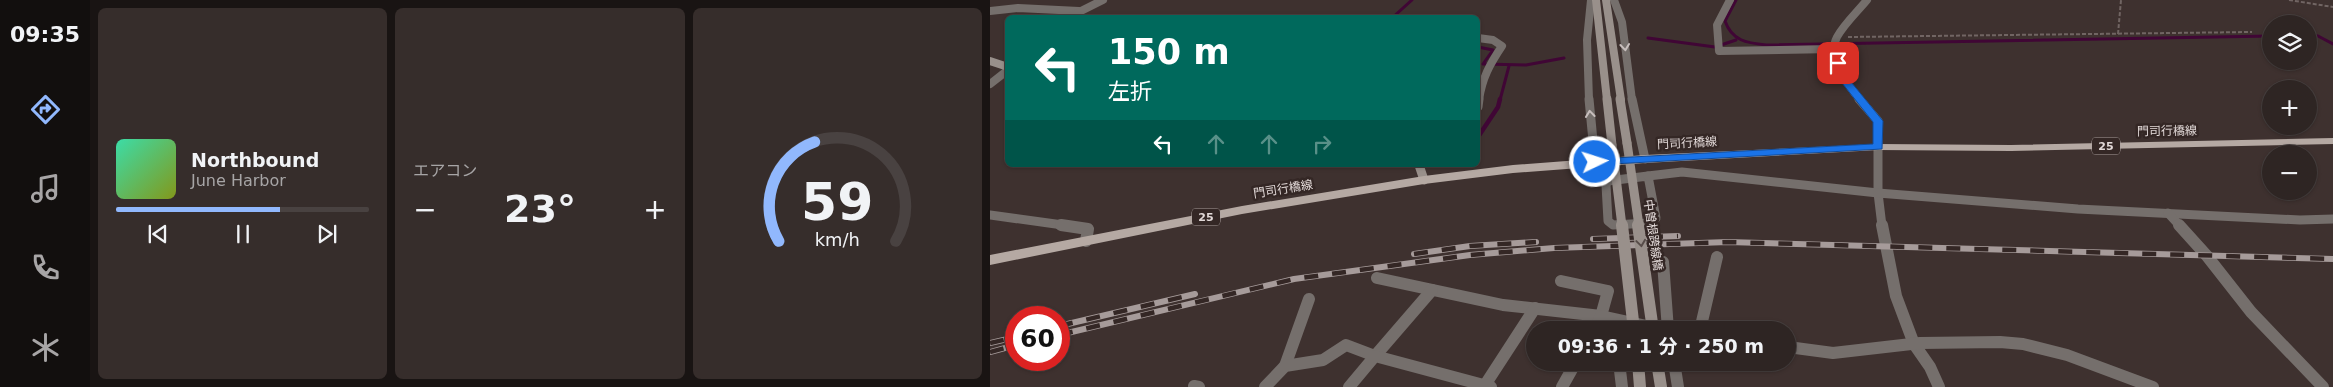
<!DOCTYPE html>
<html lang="ja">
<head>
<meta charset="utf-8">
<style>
	:root { --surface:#2e2523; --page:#362d2b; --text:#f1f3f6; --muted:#a7a5a6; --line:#494241; --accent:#91b8fd }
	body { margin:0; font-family:"DejaVu Sans","Noto Sans JP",sans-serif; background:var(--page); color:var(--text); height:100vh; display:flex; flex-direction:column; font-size:19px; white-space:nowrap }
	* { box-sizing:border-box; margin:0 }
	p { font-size:16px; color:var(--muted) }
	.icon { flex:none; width:28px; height:28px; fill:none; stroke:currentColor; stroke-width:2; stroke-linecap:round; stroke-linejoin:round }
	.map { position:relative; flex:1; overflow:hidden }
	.details { display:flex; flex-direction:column; gap:8px; padding:8px; background:#191413; width:900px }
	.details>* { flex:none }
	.top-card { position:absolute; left:15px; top:15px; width:475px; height:152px; border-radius:8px; box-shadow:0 1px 4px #0004,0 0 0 1px var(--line); background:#00695c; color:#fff; overflow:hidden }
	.controls { position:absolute; left:1272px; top:15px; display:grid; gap:10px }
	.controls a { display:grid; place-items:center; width:55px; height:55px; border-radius:50%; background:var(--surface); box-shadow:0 1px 4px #0004,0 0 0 1px var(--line); font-size:25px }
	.speed { position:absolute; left:15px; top:306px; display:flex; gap:10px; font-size:25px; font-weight:700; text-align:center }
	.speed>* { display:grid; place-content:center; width:65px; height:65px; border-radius:50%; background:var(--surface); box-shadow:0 1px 4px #0004,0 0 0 1px var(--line); line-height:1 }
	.speed .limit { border:8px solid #d22; background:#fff; color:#111 }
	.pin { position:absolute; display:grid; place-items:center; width:42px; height:42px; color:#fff; margin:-21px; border-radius:10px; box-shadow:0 2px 8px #0006 }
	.me { position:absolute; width:55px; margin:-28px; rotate:86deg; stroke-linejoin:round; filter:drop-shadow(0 0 4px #0008) }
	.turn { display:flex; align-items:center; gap:18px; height:105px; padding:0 20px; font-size:22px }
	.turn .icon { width:65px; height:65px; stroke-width:2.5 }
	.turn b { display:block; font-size:35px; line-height:42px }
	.lanes { display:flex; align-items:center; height:48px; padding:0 20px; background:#0003; justify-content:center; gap:25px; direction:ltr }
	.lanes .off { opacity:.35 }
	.big { font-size:38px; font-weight:700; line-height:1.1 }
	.details .tile { flex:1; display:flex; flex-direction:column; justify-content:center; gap:8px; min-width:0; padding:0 18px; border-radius:8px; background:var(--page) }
	.details .dial { align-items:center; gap:0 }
	.dial svg { height:130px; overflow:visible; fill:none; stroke:var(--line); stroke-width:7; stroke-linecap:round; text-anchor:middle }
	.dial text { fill:var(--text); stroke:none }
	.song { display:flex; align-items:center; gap:15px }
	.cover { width:60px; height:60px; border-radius:8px; background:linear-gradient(135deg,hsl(160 70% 55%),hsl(70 70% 35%)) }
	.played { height:5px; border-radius:2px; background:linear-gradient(90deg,var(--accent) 65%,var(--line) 65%) }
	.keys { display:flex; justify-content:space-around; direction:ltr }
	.heat { display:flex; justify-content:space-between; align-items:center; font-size:28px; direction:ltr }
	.details .tiles { flex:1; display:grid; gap:8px; grid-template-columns:repeat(3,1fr) }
	.trip { position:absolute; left:536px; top:321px; width:270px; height:50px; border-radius:25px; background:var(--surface); box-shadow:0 1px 4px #0004,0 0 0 1px var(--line); font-weight:700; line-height:50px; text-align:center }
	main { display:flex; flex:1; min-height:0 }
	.tab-bar { display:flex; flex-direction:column; width:90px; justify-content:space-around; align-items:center; background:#120f0e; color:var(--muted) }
	.tab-bar .icon { width:35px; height:35px }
	.tab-bar .active { color:var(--accent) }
	.tab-bar b { font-size:22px; color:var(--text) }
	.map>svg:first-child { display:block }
</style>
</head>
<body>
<main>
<nav class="tab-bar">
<b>09:35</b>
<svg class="icon active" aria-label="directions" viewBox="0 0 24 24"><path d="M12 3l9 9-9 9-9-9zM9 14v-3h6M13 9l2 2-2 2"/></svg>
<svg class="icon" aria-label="music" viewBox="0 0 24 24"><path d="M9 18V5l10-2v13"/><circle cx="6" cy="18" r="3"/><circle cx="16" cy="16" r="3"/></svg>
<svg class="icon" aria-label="phone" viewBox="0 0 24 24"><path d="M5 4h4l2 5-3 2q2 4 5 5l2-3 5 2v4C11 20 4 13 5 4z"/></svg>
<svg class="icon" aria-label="climate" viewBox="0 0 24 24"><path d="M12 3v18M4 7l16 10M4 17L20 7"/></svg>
</nav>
<section class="details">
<div class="tiles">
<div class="tile">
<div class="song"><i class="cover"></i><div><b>Northbound</b><p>June Harbor</p></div></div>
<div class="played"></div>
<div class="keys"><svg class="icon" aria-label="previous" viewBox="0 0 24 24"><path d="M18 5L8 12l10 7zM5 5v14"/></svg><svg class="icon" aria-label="pause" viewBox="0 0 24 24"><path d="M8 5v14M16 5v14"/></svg><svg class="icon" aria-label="next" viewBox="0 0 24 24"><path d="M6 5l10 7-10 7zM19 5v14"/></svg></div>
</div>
<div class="tile"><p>エアコン</p>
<div class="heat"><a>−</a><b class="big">23°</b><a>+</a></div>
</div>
<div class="tile dial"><svg viewBox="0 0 100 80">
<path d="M14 69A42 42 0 1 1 86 69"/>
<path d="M14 69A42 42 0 0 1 36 8" stroke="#91b8fd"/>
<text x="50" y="56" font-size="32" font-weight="700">59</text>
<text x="50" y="72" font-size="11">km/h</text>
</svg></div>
</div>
</section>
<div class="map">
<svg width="1343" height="387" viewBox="0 0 1343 387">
	<rect width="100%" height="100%" fill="#3e312f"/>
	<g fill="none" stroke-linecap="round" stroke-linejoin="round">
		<g stroke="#400635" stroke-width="3">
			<path d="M746 0 735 21C742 41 757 43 776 45L1281 36"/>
			<path d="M402 18 422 0"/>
			<path d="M1319 35 1328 36 1343 44"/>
			<path d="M658 38 725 47 746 40"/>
			<path d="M488 47 503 50 493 64 536 65 574 58"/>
			<path d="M510 100 519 66"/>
		</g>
		<path stroke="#400635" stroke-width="4.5" d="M488 137 508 107 510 99"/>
		<g stroke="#716563" stroke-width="2" stroke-dasharray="4 2" stroke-linecap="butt">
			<path d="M1299 0 1343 7"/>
			<path d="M1128 34 1131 0"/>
			<path d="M858 37 1262 32"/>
		</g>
		<g stroke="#756f6c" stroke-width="8">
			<path d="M624 0 632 22 642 100"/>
			<path d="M740 0 727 25 729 51 844 49"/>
			<path d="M0 11 28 8 89 11"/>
			<path d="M77 18 113 0"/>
			<path d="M488 38 503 40 512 46C500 64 492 78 489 100"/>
			<path d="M0 84 18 70"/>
			<path d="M599 100 597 40 601 0"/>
			<path d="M870 100C858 85 836 58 847 37 854 24 868 11 877 0"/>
		</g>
		<g stroke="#756f6c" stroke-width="9">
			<path d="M599 99 605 162"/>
			<path d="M642 99 655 159"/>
			<path d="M869 99 888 121V193L892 226"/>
			<path d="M488 107 489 99"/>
			<path d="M658 176 666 218 659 223 623 225 618 221 616 185 618 181Z"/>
			<path d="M658 176 692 172 888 193 1088 209 1310 220 1343 219"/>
			<path d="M1178 213 1190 226"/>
			<path d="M0 215 80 226"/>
		</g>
		<g stroke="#756f6c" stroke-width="12">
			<path d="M71 225 98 229 96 241"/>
			<path d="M892 225 906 296 924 344 940 367 949 387"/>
			<path d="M1189 225 1217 256 1261 312 1333 387"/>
			<path d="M673 262 678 330"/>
			<path d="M387 278 513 305 611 316 618 291 571 281"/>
			<path d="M604 330 611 316 675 330"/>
			<path d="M710 330 727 257"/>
			<path d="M798 347 843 353 930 343 1010 342 1033 344 1077 355 1163 387"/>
			<path d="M629 362 632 387"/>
			<path d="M684 362 688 387"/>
			<path d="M295 366 319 299"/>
			<path d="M495 385 545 308"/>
			<path d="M204 386 209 387"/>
			<path d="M275 387 295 366 333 360 356 345 385 356 442 290"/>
			<path d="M359 387 385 356 501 387"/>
			<path d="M572 387 586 362"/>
		</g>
		<g stroke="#99908b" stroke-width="8">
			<path d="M606 0 617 100"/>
			<path d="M616 0 631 100"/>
			<path d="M0 61 18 67"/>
		</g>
		<g stroke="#99908b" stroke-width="9">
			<path d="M617 99 622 145"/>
			<path d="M630 99 637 143"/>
			<path d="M429 165 434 180"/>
		</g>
		<g stroke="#99908b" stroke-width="12">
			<path d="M648 362 650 387"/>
			<path d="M667 362 671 387"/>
		</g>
		<path fill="#b5a9a3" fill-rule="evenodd" d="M1343 138V144L1021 151 888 150 655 163 523 173 434 184 252 214 0 265V255L252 206 434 176 523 165 655 155 888 144 1021 145Z"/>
		<defs>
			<g id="rail">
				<path d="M603 239 688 236"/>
				<path d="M424 254 480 246 546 242"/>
				<path d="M69 326 205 294"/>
				<path d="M69 335 304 279 480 255 564 248 738 242 1343 259"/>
				<path d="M0 343 26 337"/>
				<path d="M0 352 26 345"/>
			</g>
		</defs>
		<use href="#rail" stroke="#a69b9a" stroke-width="6"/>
		<use href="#rail" stroke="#342725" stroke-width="4.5" stroke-dasharray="14" stroke-linecap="butt"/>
		<g stroke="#99908b" stroke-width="9">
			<path d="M637 143 649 226"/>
			<path d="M622 145 632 226"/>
		</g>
		<g stroke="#99908b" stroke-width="12">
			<path d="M632 225 644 330"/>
			<path d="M648 225 663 330"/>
		</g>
	</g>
	<defs><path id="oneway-chevron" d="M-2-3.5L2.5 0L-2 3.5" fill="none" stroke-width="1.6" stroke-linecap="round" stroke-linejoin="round" transform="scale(1.25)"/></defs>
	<g stroke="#c7bebd">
		<use href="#oneway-chevron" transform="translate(635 47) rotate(84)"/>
		<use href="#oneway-chevron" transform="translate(600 114) rotate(-96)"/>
	</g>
	<use stroke="#574c49" href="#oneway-chevron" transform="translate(651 243) rotate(82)"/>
	<path fill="#1a73e8" stroke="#114b97" d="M845 61H851L857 77 893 121 892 149 605 165 599 162 605 159 883 144V122L848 78Z"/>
	<g text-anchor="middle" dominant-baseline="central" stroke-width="5" stroke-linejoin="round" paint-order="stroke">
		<g fill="#342725" stroke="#aea4a2" stroke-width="1">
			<rect x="1102" y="137.5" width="28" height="17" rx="4"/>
			<rect x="202" y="208.5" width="28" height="17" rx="4"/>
		</g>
		<g font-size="11" font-weight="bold" fill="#e2d9d8">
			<text x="1116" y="146">25</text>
			<text x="216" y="217">25</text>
		</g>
		<g font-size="12" fill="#e2d9d8" stroke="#342725">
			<text transform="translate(1177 131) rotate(-1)">門司行橋線</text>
			<text transform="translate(697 143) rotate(-3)">門司行橋線</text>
			<text transform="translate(293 189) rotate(-9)">門司行橋線</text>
			<text transform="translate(663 235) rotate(82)">中曽根跨線橋</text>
		</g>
	</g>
</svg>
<div class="controls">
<a><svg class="icon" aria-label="layers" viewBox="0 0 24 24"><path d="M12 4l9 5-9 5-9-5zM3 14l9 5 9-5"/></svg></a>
<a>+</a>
<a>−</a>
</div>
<div class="speed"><div class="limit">60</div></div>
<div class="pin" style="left:848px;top:63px;background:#d93025"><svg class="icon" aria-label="arrive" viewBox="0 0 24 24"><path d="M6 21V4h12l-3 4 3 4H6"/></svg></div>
<svg class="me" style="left:605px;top:162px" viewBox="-20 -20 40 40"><circle r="17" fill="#1a73e8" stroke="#fff" stroke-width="3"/><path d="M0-11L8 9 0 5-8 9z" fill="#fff"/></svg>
<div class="trip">09:36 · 1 分 · 250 m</div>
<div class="top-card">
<div class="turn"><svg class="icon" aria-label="left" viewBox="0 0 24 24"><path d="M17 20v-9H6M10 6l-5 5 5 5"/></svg><div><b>150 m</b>左折</div></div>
<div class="lanes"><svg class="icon" aria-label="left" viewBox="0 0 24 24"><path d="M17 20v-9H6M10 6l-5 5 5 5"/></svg><svg class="icon off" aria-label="ahead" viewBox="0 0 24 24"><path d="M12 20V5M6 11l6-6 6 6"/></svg><svg class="icon off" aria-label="ahead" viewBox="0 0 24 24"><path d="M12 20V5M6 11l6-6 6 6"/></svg><svg class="icon off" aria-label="right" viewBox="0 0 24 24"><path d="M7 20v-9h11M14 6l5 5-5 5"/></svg></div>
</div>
</div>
</main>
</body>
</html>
